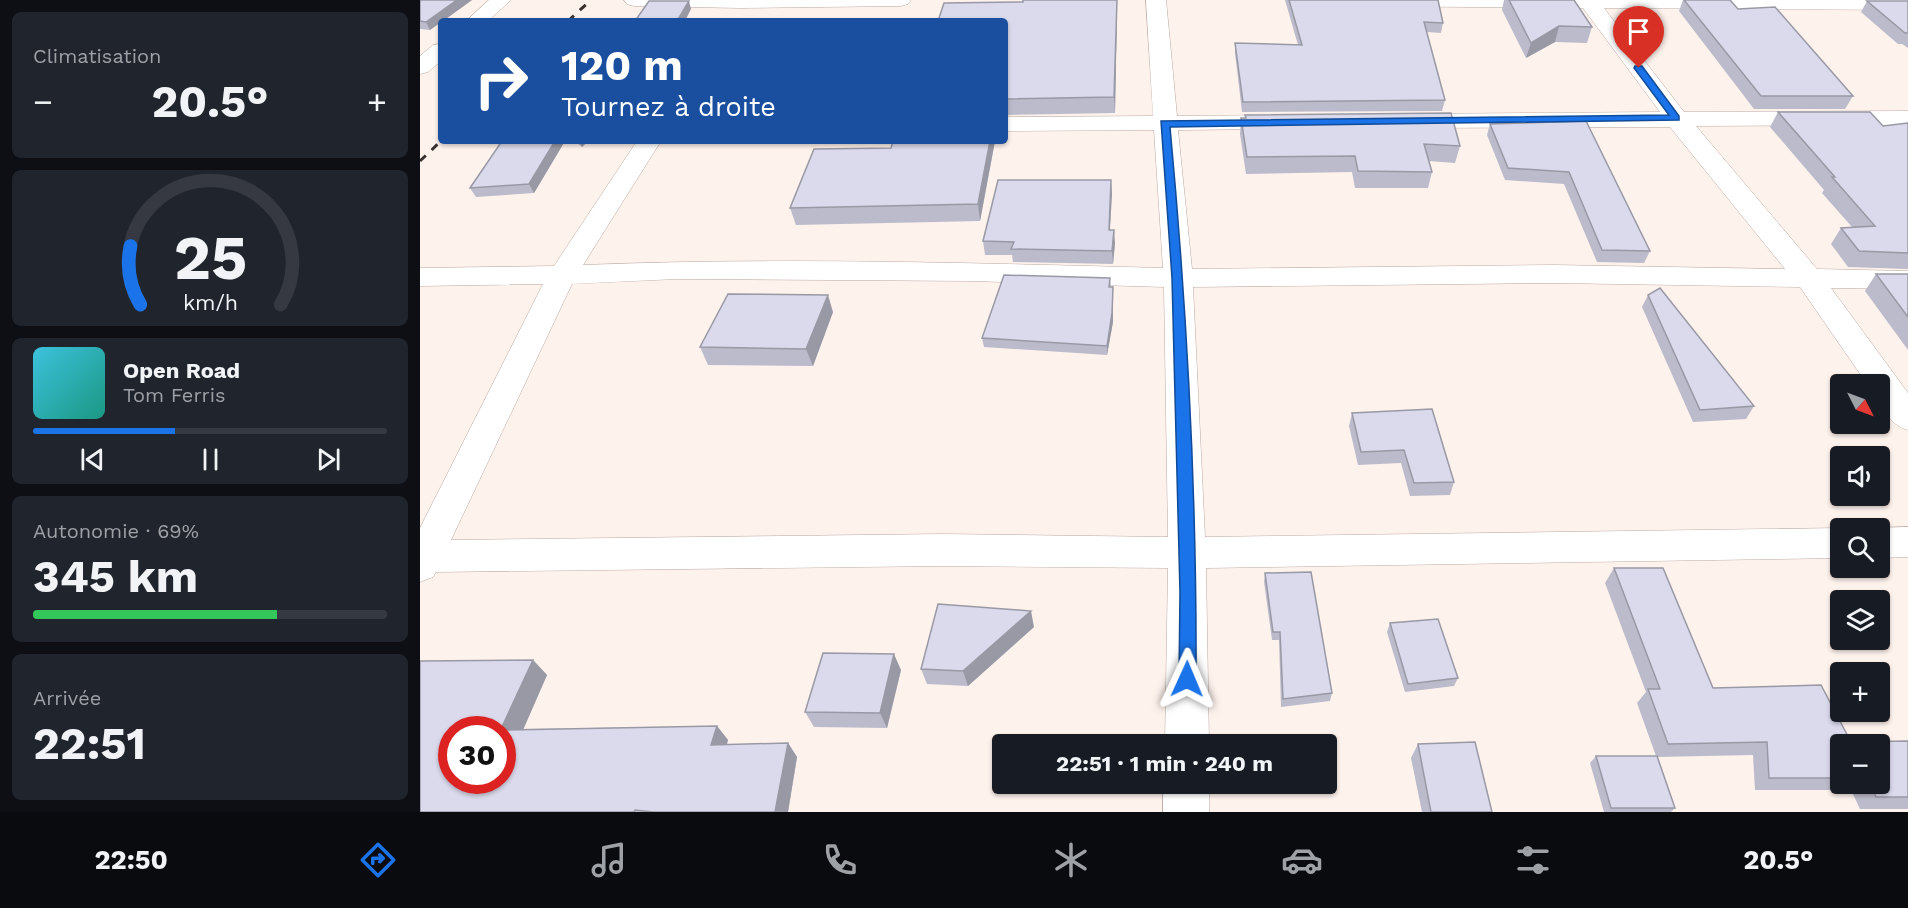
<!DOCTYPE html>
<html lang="fr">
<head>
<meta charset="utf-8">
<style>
	:root { --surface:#171b24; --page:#20242c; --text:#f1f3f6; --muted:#9ea1a6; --line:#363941; --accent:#1a73e8 }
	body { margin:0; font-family:"Work Sans",sans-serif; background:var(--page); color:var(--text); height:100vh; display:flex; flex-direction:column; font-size:22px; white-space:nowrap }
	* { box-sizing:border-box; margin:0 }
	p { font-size:20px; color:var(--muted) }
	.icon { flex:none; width:33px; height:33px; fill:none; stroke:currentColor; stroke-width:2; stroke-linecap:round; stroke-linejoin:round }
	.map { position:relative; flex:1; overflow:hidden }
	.panel { display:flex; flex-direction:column; gap:12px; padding:12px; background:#0d0f14; width:420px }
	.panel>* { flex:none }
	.banner { position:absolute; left:18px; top:18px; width:570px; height:126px; border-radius:6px; box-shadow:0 2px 4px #0004; background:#1a4fa0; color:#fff; overflow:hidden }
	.needle { width:39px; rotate:132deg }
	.buttons { position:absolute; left:1410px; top:374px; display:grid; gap:12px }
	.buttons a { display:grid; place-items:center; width:60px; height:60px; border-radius:6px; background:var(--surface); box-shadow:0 2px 4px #0004; font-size:30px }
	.speed { position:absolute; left:18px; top:716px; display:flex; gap:12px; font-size:30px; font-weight:700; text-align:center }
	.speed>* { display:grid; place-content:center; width:78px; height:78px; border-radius:50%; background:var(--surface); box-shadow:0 2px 4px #0004; line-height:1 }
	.speed .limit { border:9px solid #d22; background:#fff; color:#111 }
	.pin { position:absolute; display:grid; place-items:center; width:51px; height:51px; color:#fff; margin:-62px -26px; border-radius:50% 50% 50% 0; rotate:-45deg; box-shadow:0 0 6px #0007 }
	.pin .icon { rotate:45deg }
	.me { position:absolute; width:66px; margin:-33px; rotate:1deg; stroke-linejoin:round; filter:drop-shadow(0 0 4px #0008) }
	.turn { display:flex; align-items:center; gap:21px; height:126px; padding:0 24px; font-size:27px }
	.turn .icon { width:78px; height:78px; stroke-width:2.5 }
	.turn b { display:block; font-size:42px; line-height:51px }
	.big { font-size:45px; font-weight:700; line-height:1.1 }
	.panel .tile { flex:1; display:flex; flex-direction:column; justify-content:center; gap:9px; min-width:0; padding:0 21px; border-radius:9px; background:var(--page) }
	.panel .dial { align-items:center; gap:0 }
	.dial svg { height:156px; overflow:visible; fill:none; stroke:var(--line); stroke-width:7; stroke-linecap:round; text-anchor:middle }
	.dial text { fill:var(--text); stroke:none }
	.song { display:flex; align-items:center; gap:18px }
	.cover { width:72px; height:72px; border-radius:9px; background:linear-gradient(135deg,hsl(190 70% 55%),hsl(170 70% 35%)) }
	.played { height:6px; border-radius:3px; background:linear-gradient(90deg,var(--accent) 40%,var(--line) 40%) }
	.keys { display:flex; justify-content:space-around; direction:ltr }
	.heat { display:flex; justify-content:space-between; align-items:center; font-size:33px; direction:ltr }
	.charge { height:9px; border-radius:4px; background:linear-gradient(90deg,#34c759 69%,var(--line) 0) }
	.trip { position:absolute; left:572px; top:734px; width:345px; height:60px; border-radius:6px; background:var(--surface); box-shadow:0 2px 4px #0004; font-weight:700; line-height:60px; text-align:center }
	.tabs { display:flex; height:96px; justify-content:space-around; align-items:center; background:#090b0e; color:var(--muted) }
	.tabs .icon { width:42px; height:42px }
	.tabs .on { color:var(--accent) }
	.tabs b { font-size:27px; color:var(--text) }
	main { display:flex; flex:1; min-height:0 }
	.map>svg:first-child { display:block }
</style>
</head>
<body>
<main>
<section class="panel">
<div class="tile"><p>Climatisation</p>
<div class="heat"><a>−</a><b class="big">20.5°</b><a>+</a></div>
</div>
<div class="tile dial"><svg viewBox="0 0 100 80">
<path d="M14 69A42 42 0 1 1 86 69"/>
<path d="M14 69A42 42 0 0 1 9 39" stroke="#1a73e8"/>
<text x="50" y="56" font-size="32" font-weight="700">25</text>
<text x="50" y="72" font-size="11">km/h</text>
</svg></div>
<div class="tile">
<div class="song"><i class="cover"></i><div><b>Open Road</b><p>Tom Ferris</p></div></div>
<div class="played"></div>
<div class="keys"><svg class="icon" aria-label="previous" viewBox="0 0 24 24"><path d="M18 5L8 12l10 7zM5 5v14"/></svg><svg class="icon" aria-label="pause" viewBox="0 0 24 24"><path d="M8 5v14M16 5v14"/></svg><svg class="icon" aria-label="next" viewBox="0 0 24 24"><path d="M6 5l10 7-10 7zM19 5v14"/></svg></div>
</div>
<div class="tile"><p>Autonomie · 69%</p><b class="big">345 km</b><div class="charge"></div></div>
<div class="tile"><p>Arrivée</p><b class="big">22:51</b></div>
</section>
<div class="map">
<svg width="1488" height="812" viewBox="0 0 1488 812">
	<rect width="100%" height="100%" fill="#fef2ed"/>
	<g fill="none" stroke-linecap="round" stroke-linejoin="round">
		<defs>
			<g id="street">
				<path d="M69 0H91L68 21H46Z"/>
				<path d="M204 0H491L488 4 481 6 321 8 214 6 207 4Z"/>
				<path d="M726 0H746L757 116 865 115 873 117 877 122 873 127 865 129 758 130 772 269 1134 265 1365 269 1250 127 989 128 981 126 977 121 981 116 989 114 1240 112 1163 8 935 6 928 4 925 0H1488V10L1184 8 1264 112 1488 111V125L1276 126 1397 269 1488 271V289L1411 288 1488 393V430C1467 424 1460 405 1460 384H1447L1380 287 1134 283 773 287 785 537 1420 528V558L786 568 789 744H745L748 568 523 566 16 572 13 577 0 582V528L123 284 0 286V268L134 266 217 141H241L163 265C356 257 550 263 743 268L734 130 585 131V117L733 116ZM257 279 552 281 744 287 748 537 523 534 31 540 152 284Z"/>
				<path d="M21 44V61L8 72 0 74V56L13 45Z"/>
				<path d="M1488 527V557L1460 558 1459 528Z"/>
				<rect x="743" y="783" width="46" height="29"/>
			</g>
		</defs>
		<use href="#street" stroke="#baa8a0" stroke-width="1"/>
		<use href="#street" fill="#fff" fill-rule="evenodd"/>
		<g stroke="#37302d" stroke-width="3" stroke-dasharray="8 8" stroke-linecap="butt">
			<path d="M148 21 171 0"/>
			<path d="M0 161 21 141"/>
		</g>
	</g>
	<g fill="#bbbbcb" fill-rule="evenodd">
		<path d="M0 0H52L23 21H21V22L10 30 0 29Z"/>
		<path d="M697 0 695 113 585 115V21L603 2Z"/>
		<path d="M865 0H1018L1023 23 1021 33 1007 32 1025 100 1022 111 822 112 815 53V43L878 45Z"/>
		<path d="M1084 0H1154L1172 27 1167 43 1135 42 1106 58 1082 10Z"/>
		<path d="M1263 0H1310L1318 9 1433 96 1425 109H1334L1259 11Z"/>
		<path d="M1447 1H1488V48L1482 44H1478L1441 12Z"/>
		<path d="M1358 112 1463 126 1488 123V269L1428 267 1411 244 1421 228 1432 227 1402 193 1404 190 1350 127Z"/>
		<path d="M821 118 1040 146 1035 163 1009 161 1012 172 1008 188H935L932 172 826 174 820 134Z"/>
		<path d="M1166 121 1230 251 1224 263 1177 262 1144 184 1085 180 1067 135 1070 124Z"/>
		<path d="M145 141 114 193 56 197 50 188Z"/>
		<path d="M155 141H168L162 147Z"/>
		<path d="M575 141 560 221 376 225 370 208 471 148Z"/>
		<path d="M692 193 690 230 695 243 693 264 593 262 592 255H565L563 241Z"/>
		<path d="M1456 274H1488V350L1445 291Z"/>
		<path d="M690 278 691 287 693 297V322L687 355 564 347 562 338Z"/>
		<path d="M1228 295 1334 406 1326 419 1273 422 1222 307Z"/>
		<path d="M413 312 393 366 288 365 280 347Z"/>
		<path d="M932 413 1034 482 1030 495 990 496 981 463 938 465 929 426Z"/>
		<path d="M1194 568 1293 688 1431 742 1488 741V809H1440L1431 790H1335L1333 755 1237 757 1255 808 1251 812H1184L1170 763 1176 756H1236L1217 703 1226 692 1185 583ZM1420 744 1460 783H1420Z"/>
		<path d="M845 573 912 693 910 701 861 707 859 640H852L844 582Z"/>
		<path d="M970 623 1038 678 1034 686 985 692 967 632Z"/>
		<path d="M614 627 548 686 507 684 501 669Z"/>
		<path d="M113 660 127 675 103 729 297 726 308 740 307 745 368 743 377 757 368 812H0Z"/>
		<path d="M481 670 467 728 394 727 385 712Z"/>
		<path d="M998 744 1072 812H1002L991 758Z"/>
	</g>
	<g fill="#9999a5">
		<path d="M37 0H52L23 21H21V22L10 30 6 22Z"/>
		<path d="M697 0V13L695 113 694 97Z"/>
		<path d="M269 1 271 9 265 21H257Z"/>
		<path d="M1139 26 1135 42 1106 58 1111 43Z"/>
		<path d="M135 141H145L114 193 109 184Z"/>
		<path d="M159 141H168L162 147Z"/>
		<path d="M570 141H575L560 221 558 204Z"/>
		<path d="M691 180 692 193 689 243V230Z"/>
		<path d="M694 230 695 243 693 264 692 251Z"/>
		<path d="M693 287V322L687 355V346Z"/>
		<path d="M408 295 413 312 393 366 386 349Z"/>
		<path d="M611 611 614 627 548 686 543 671Z"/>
		<path d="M474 654 481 670 467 728 460 713Z"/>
		<path d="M113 660 127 675 97 744 82 731V729H81Z"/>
		<path d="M297 726 308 740 302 759 291 745Z"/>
		<path d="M368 743 377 757 368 812H355Z"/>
	</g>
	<g fill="#dadaec" stroke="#9999a5" stroke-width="1.5">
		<path d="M0 0H37L6 22 0 21Z"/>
		<path d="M603 0H697L694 97 585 99V21H518L524 3 603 2Z"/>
		<path d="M869 0H1018L1023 23 1004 22 1025 100 823 102 815 43 882 45Z"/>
		<path d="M1089 0H1154L1172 27 1139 26 1111 43Z"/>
		<path d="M1264 0H1310L1318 9 1355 7 1433 96H1341Z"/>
		<path d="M229 1H269L257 21H215Z"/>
		<path d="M1447 1H1488V33H1485Z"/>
		<path d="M1358 112H1450L1463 126 1488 123V253L1439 251 1421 228 1455 226 1412 177H1415Z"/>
		<path d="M1031 113 1040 146 1004 144 1012 172 938 171 935 156 827 157 821 118H826L825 115Z"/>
		<path d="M1166 121 1230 251 1182 250 1149 172 1088 168 1070 124Z"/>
		<path d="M82 141H135L109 184 50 188Z"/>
		<path d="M473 141H570L558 204 370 208 394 149 471 148Z"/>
		<path d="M578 180H691L689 230H694L692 251 591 249 594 242 563 241Z"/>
		<path d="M1456 274H1488V317Z"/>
		<path d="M584 275 690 278 689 287H693L692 313 687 346 562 338Z"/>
		<path d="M1240 288 1334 406 1280 410 1228 295Z"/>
		<path d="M308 294 408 295 386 349 280 347Z"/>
		<path d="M1012 409 1034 482 994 483 984 450 941 452 932 413Z"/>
		<path d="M1194 568H1243L1293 688 1401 685 1431 742 1488 741V797H1456L1450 783H1460V744H1420V778H1349L1347 742 1248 744 1228 689H1240Z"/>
		<path d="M891 572 912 693 863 699 860 632H853L845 573Z"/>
		<path d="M518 604 611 611 543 671 501 669Z"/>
		<path d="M1018 619 1038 678 988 684 970 623Z"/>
		<path d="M403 653 474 654 460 713 385 712Z"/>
		<path d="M113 660 81 729H32V780H82V730L297 726 291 745 368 743 355 812H234L215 810 214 812H0V661Z"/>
		<path d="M1055 742 1072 812H1011L998 744Z"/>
		<path d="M1176 756H1237L1255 808H1191Z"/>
	</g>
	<path fill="#1a73e8" stroke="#114b97" stroke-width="1.5" d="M1215 66H1222L1259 116V120L750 127C767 310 777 495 776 679L774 685 767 687 761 685 759 679 760 593 752 278 741 121 1249 115 1214 68Z"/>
</svg>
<div class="buttons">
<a><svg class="needle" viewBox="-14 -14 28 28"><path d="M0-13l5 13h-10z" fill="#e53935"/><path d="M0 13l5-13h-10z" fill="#9ea1a6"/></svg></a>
<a><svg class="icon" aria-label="sound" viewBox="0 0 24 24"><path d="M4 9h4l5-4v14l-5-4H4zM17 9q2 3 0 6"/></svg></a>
<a><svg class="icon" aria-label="search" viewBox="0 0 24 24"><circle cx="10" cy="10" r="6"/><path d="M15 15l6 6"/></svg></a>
<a><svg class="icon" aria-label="layers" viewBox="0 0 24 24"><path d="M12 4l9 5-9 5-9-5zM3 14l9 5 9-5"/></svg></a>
<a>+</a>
<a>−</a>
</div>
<div class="speed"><div class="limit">30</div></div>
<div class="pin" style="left:1219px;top:68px;background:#d93025"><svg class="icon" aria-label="arrive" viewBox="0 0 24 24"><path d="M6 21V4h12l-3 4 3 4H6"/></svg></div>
<svg class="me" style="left:767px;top:679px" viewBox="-20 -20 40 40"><path d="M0-17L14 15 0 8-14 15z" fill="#1a73e8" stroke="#fff" stroke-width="4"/></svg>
<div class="trip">22:51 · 1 min · 240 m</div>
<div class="banner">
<div class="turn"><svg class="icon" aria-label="right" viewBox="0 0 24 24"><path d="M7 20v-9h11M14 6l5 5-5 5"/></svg><div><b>120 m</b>Tournez à droite</div></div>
</div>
</div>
</main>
<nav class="tabs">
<b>22:50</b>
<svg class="icon on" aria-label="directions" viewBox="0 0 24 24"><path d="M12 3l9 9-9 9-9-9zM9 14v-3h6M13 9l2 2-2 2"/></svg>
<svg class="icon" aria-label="music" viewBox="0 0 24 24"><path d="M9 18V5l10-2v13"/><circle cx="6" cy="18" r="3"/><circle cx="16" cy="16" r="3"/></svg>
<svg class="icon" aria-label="phone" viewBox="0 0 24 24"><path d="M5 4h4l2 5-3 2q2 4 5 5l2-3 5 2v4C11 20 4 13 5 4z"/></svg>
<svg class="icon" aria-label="climate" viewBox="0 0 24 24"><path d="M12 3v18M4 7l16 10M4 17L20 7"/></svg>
<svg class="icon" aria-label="car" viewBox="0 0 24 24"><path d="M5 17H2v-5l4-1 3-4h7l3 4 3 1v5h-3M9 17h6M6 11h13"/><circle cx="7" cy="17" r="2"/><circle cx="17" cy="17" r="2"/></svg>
<svg class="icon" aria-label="filters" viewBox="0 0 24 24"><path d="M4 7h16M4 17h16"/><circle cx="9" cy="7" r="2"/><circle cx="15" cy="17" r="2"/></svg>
<b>20.5°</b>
</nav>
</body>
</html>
